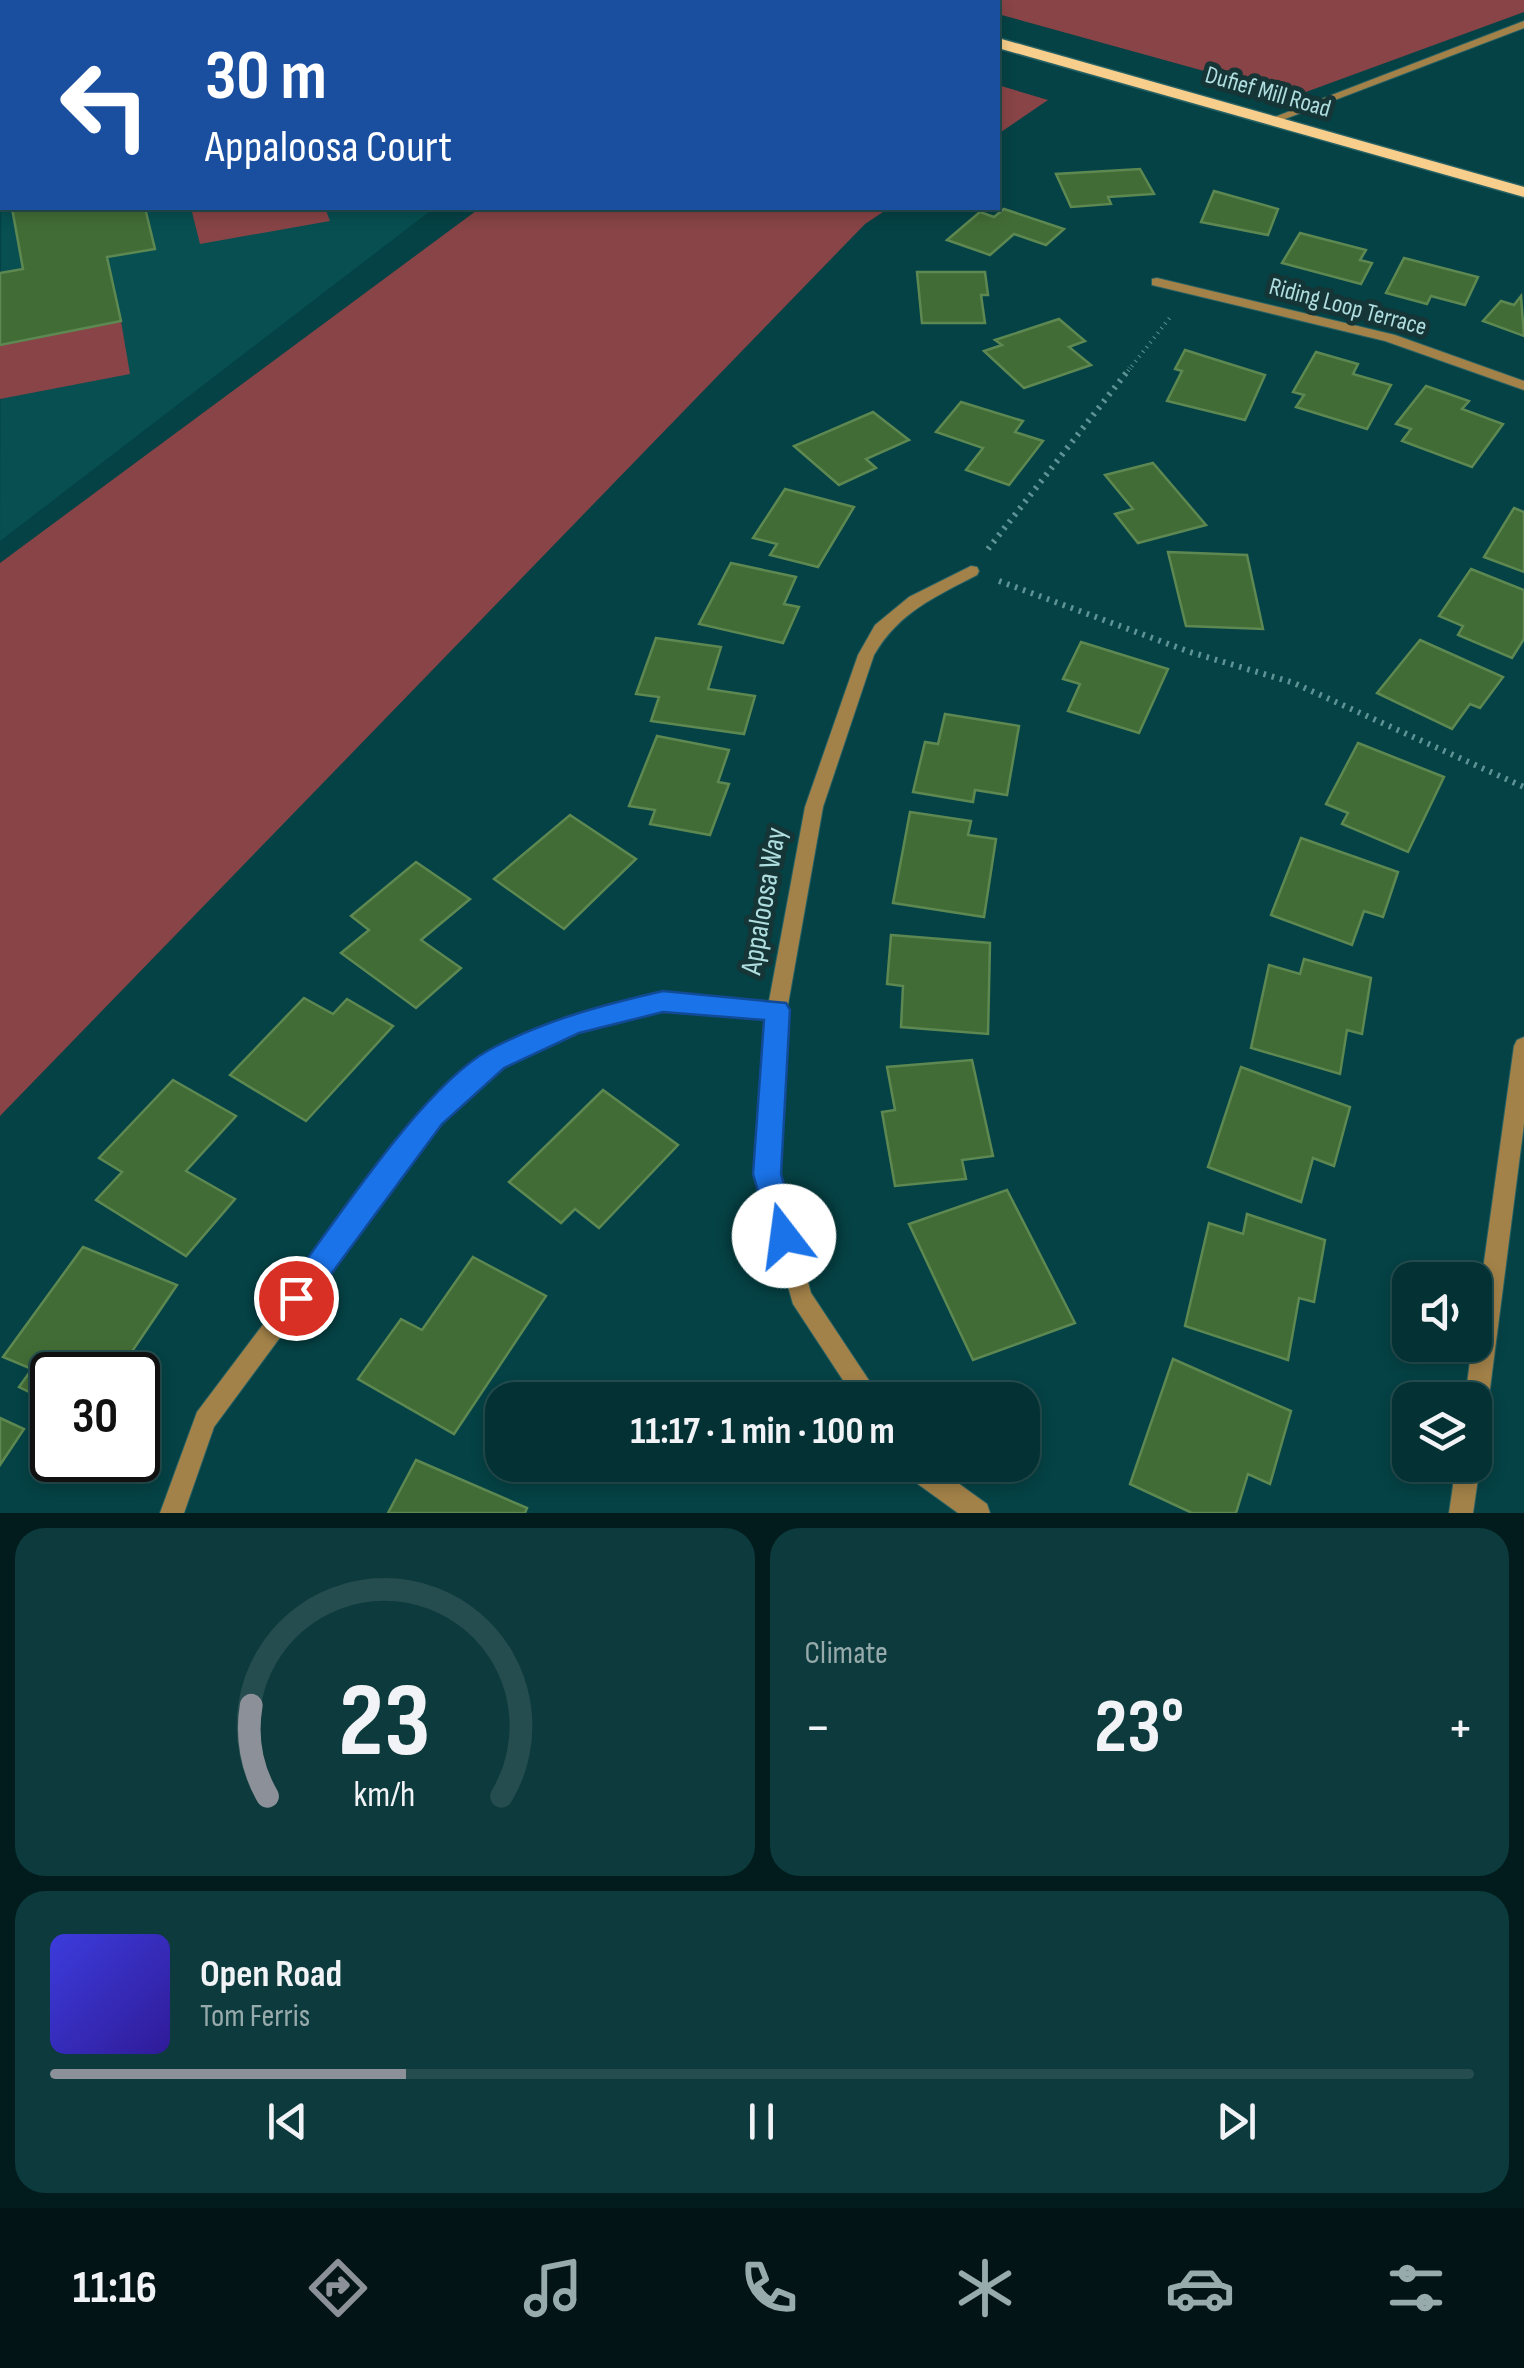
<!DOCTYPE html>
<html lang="en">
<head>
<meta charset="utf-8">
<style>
	:root { --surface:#043234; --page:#0d3a3c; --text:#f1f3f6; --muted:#97aaac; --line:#254d4f; --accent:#8c9099 }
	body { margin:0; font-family:"Sofia Sans Condensed",sans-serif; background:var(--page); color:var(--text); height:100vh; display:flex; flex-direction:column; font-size:38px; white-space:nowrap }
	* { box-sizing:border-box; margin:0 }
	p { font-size:32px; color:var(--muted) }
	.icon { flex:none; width:55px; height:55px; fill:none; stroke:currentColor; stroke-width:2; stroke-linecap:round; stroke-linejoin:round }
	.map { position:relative; height:1513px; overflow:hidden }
	.panel { display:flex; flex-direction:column; gap:15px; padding:15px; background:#021c1d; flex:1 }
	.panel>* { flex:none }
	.hud { position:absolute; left:0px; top:0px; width:1000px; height:210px; box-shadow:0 5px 15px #0003,0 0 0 2px var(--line); background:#1a4fa0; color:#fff; overflow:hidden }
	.tools { position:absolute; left:1392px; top:1262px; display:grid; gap:20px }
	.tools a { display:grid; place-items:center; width:100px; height:100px; border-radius:20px; background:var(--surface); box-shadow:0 5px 15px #0003,0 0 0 2px var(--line); font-size:50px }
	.speed { position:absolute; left:30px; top:1352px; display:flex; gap:20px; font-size:50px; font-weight:700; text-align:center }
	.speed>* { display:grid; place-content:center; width:130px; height:130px; border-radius:50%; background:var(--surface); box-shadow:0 5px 15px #0003,0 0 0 2px var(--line); line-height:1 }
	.speed .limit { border:5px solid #111; border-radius:15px; background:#fff; color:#111 }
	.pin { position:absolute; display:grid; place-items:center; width:85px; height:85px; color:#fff; margin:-42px; border:5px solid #fff; border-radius:50%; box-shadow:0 2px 10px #0007 }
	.me { position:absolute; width:110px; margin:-55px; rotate:345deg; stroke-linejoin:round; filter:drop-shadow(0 0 8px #0008) }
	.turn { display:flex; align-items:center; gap:35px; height:210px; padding:0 40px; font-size:45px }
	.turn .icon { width:130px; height:130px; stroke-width:2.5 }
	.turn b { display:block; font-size:70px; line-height:85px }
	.big { font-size:75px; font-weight:700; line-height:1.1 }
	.panel .tile { flex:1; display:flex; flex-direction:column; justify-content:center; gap:15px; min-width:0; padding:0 35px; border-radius:30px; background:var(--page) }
	.panel .dial { align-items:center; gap:0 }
	.dial svg { height:260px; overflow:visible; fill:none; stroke:var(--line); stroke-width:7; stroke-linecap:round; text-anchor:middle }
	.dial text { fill:var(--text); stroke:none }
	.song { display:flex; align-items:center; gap:30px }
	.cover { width:120px; height:120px; border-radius:15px; background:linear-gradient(135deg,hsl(240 70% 55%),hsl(250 70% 35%)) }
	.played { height:10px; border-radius:5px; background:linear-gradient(90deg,var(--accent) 25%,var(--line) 25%) }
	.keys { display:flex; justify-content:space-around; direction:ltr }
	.heat { display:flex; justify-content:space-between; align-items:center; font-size:55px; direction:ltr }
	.panel .tiles { flex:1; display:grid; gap:15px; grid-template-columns:1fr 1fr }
	.tile:last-child { grid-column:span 2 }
	.trip { position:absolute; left:485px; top:1382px; width:555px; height:100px; border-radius:30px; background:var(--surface); box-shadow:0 5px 15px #0003,0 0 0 2px var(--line); font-weight:700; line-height:100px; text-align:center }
	.tab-bar { display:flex; height:160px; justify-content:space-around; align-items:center; background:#021415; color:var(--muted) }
	.tab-bar .icon { width:70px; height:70px }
	.tab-bar .on { color:var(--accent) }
	.tab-bar b { font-size:45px; color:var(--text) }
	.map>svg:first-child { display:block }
</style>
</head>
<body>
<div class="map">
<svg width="1524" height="1513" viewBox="0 0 1524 1513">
	<rect width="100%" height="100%" fill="#054245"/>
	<g fill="#074f51">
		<path d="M29 0H704L18 2Z"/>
		<path d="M2 6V208H434L0 541Z"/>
	</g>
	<g fill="#884446">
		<path d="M943 0H1524V12L1295 96 998 14V2Z"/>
		<path d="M998 85 1048 100 998 134Z"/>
		<path d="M191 208H325L330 221 200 244Z"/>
		<path d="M480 208H889L865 224 0 1116V563Z"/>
		<path d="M121 321 130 374 0 399V345Z"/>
	</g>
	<g fill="#426c36" stroke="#5d8851" stroke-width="2.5">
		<path d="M1140 169 1154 194 1108 197 1111 204 1071 207 1056 174Z"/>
		<path d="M1214 191 1278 209 1268 235 1201 222Z"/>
		<path d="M145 208 155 249 107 257 121 321 0 345V273L23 269 12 208Z"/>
		<path d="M1004 209 1064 229 1046 245 1014 234 990 255 947 240 980 212 994 217Z"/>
		<path d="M1300 233 1366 250 1360 260 1372 263 1361 284 1282 263Z"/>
		<path d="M1404 258 1478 277 1465 305 1431 296 1427 304 1386 293Z"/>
		<path d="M917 272H985L988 295H981L985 323H922Z"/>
		<path d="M1521 296 1524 336 1483 321 1501 301 1514 305Z"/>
		<path d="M1059 319 1085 341 1069 347 1091 365 1024 388 984 351 1002 345 995 340Z"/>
		<path d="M1185 350 1265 375 1245 420 1167 401 1182 371 1175 369Z"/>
		<path d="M1316 352 1358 364 1353 374 1391 385 1367 429 1296 407 1304 395 1293 392Z"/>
		<path d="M1426 386 1469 401 1462 409 1503 424 1472 467 1402 441 1411 429 1396 424Z"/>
		<path d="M961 402 1023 421 1015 432 1043 441 1009 485 966 470 983 448 936 432Z"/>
		<path d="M873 412 909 440 866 459 876 468 839 485 794 446Z"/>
		<path d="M1153 463 1206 525 1138 543 1115 514 1133 509 1105 475Z"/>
		<path d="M785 489 854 507 818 567 770 555 777 544 753 538Z"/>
		<path d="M1514 508 1524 512V572L1484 557Z"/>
		<path d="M1168 552 1247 555 1263 629 1186 626Z"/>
		<path d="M731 563 796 577 784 604 799 607 783 643 699 624Z"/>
		<path d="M1471 569 1524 590V639L1512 658 1458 635 1463 626 1439 616Z"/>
		<path d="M656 638 721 647 708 689 755 696 744 734 651 721 659 697 636 694Z"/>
		<path d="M1420 640 1503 677 1480 708 1470 704 1452 729 1377 693Z"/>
		<path d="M1081 642 1168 669 1139 733 1068 711 1080 684 1063 679Z"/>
		<path d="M945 714 1019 726 1007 795 975 790 973 802 913 792 925 742 938 744Z"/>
		<path d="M657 736 729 750 718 782 729 784 710 835 650 824 655 810 629 806Z"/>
		<path d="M1358 743 1444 777 1408 852 1342 824 1348 813 1326 804Z"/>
		<path d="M910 812 971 821 968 835 996 839 984 917 893 903Z"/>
		<path d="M570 815 636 859 564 929 494 879Z"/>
		<path d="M1301 838 1398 872 1383 917 1364 911 1352 945 1271 915Z"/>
		<path d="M416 862 470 899 421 940 461 968 416 1008 341 953 369 930 351 916Z"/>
		<path d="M891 935 990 943 988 1034 901 1027 903 986 887 984Z"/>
		<path d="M1304 959 1371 978 1362 1034 1347 1030 1340 1074 1251 1048 1269 965 1300 974Z"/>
		<path d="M304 998 333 1014 347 999 393 1026 306 1121 230 1075Z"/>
		<path d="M972 1060 993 1156 962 1160 966 1179 895 1186 882 1112 895 1110 887 1067Z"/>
		<path d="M1241 1067 1350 1107 1334 1166 1313 1158 1301 1202 1208 1167Z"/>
		<path d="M173 1080 236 1116 186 1171 235 1199 186 1256 96 1200 122 1172 99 1158Z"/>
		<path d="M603 1090 678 1145 599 1228 575 1209 561 1223 509 1182Z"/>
		<path d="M1007 1190 1075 1323 973 1360 909 1224Z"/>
		<path d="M1247 1214 1325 1240 1314 1302 1299 1298 1288 1360 1185 1326 1209 1223 1243 1234Z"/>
		<path d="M83 1247 177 1285 116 1375H52V1403L19 1387 32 1369 3 1357Z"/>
		<path d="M473 1257 546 1296 454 1434 358 1379 401 1319 422 1330Z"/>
		<path d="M1173 1359 1291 1411 1270 1484 1248 1474 1236 1513H1192L1130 1484Z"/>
		<path d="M0 1418 24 1429 0 1465Z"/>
		<path d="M416 1460 527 1508 525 1513H388Z"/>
	</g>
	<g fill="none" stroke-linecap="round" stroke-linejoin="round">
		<defs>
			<g id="minor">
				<path d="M118 0H144L142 2H117Z"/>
				<rect x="0" y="21" width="2" height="6"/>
				<path d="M1524 21V28L1277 122 1267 120Z"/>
				<path d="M1157 278 1395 335 1524 381V390L1385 341 1152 285V279Z"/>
				<path d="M971 566 977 567 979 571 977 575C935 597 899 612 874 655L823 807 787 1010 778 1174 811 1293 882 1400H856L793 1304 756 1174 767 1018 663 1010 578 1030 502 1066 439 1122 214 1427 184 1513H160L197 1412 425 1110 488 1054 574 1015 663 994 769 1001 805 807 858 655 875 625 909 597Z"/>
				<path d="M1524 1037V1124L1487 1412 1483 1420 1475 1424V1400H1465L1472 1345H1475V1327L1514 1046 1517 1040Z"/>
				<path d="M1475 1456 1480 1465 1473 1513H1449L1456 1465H1475Z"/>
				<path d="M901 1465H933L987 1504 990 1513H958L904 1474Z"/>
			</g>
			<g id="major">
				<path d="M834 0H856L857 2H835Z"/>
				<path d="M998 38 1524 187V197L998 48Z"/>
			</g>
		</defs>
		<use href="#minor" stroke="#276164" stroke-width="2"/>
		<use href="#major" stroke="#276164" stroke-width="3"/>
		<path stroke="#5f9496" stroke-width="4" stroke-dasharray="1 5" stroke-linecap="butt" d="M1128 371 1172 315"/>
		<g stroke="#5f9496" stroke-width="6" stroke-dasharray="2.5 6" stroke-linecap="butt">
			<path d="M988 549 1130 368"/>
			<path d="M999 581 1190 652 1294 683 1524 787"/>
		</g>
		<use href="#minor" fill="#a38249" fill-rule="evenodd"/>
		<use href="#major" fill="#f7ce8b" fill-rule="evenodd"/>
	</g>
	<path fill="#1a73e8" stroke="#114b97" stroke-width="2.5" d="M663 991 786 1003 790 1010 781 1174 799 1236 794 1245 784 1249 774 1245 753 1174 764 1020 663 1012 579 1033 504 1068 442 1124 306 1308 296 1312 286 1308 281 1298 286 1288C334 1224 422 1087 489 1050 545 1020 602 1005 663 991Z"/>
	<g text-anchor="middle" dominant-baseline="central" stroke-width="10" stroke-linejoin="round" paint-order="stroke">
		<g font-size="25" fill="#b0dddf" stroke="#153536">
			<text transform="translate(1268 92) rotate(16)">Dufief Mill Road</text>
			<text transform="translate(1348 307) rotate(15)">Riding Loop Terrace</text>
		</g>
		<g font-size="30" fill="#b0dddf" stroke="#153536">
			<text transform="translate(764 901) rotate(-80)">Appaloosa Way</text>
		</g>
	</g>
</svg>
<div class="tools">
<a><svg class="icon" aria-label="sound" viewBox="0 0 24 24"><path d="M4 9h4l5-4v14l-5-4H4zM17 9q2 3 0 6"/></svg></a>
<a><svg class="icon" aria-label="layers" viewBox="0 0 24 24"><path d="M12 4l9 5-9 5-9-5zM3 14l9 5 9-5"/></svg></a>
</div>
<div class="speed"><div class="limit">30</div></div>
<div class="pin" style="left:296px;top:1298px;background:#d93025"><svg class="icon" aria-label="arrive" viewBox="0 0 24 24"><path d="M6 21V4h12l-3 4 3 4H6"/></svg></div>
<svg class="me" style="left:784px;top:1236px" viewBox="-20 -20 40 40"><circle r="19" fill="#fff"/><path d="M0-13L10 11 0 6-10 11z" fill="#1a73e8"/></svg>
<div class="trip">11:17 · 1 min · 100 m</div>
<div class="hud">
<div class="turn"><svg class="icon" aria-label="left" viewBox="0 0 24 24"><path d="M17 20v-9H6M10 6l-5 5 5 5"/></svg><div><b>30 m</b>Appaloosa Court</div></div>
</div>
</div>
<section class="panel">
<div class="tiles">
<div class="tile dial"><svg viewBox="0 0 100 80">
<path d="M14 69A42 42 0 1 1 86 69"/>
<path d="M14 69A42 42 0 0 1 9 41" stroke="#8c9099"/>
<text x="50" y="56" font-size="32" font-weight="700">23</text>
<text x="50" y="72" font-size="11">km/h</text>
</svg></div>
<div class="tile"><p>Climate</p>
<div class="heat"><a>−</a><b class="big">23°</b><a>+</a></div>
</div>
<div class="tile">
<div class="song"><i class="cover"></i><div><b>Open Road</b><p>Tom Ferris</p></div></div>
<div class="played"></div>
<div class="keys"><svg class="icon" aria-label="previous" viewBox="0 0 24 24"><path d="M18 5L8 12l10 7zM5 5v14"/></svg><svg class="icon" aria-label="pause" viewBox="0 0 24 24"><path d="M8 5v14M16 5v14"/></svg><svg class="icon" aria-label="next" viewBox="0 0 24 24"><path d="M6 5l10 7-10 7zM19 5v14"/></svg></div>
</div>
</div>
</section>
<nav class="tab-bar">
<b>11:16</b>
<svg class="icon on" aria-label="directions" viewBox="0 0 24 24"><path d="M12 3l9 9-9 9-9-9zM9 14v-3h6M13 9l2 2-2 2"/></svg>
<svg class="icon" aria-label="music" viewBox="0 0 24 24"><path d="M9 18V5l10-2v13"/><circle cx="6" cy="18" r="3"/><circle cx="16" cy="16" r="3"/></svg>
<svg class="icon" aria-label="phone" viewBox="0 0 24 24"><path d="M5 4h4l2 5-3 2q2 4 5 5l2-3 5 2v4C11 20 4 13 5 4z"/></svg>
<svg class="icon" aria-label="climate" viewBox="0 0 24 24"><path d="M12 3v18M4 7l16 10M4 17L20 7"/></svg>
<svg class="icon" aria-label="car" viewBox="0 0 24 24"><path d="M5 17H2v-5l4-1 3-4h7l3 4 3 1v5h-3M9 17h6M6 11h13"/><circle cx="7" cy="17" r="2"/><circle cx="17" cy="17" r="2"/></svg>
<svg class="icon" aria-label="filters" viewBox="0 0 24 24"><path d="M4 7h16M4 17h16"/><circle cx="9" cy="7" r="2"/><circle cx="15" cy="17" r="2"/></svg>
</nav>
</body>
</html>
